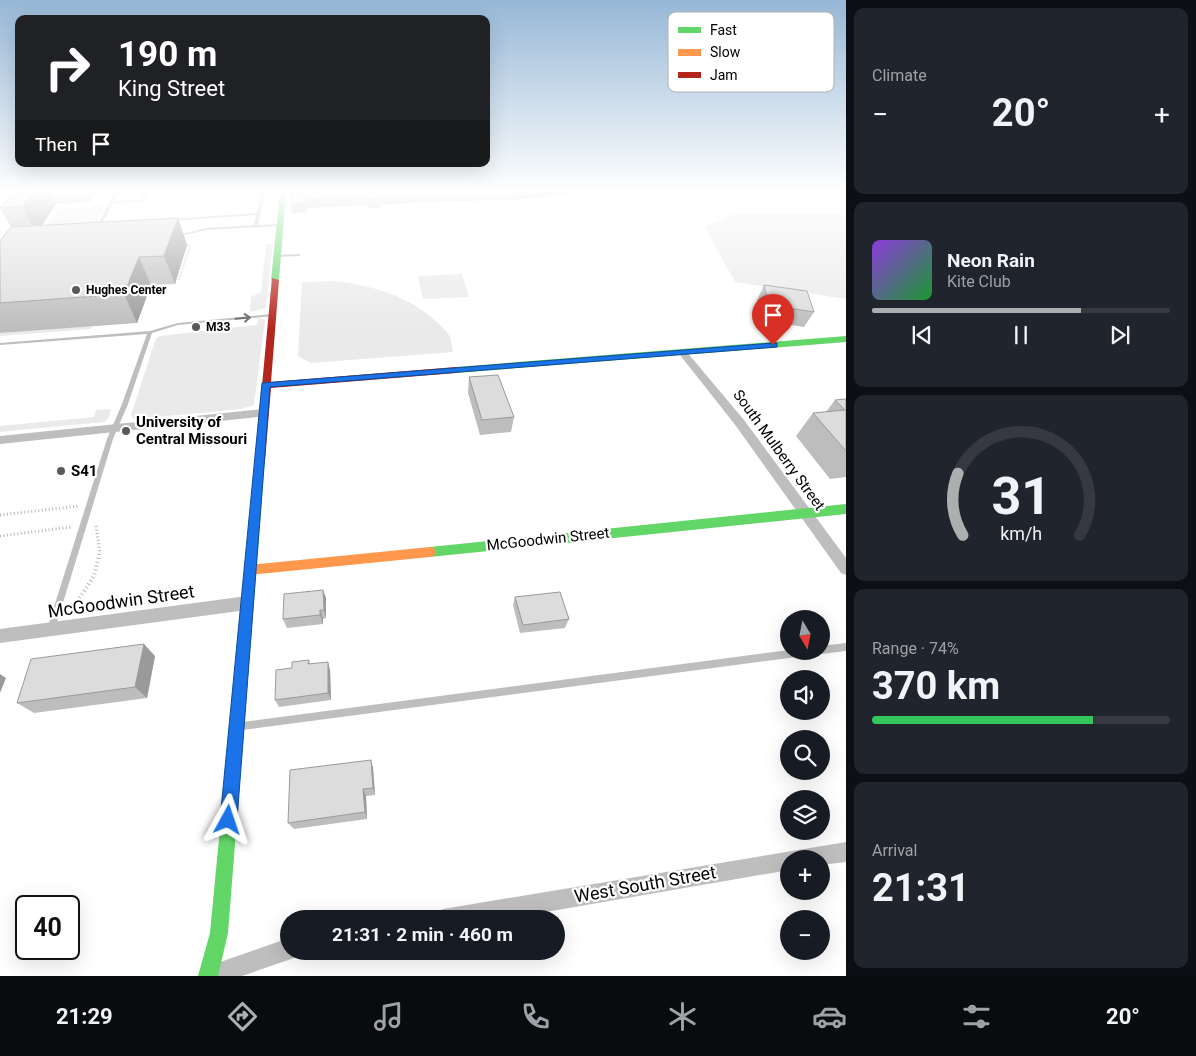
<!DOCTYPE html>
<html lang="en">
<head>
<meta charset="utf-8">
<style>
	:root { --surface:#171b24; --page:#20242c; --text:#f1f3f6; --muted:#9ea1a6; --line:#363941; --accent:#adaeaf }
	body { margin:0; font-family:Roboto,sans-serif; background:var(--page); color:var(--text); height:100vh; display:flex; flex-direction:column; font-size:19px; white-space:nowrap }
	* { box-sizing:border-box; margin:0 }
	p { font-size:16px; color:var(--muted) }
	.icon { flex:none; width:28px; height:28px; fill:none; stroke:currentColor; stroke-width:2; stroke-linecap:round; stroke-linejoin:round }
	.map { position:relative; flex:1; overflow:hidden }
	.drawer { display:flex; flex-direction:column; gap:8px; padding:8px; background:#0d0f14; width:350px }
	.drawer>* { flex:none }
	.top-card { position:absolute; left:15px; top:15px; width:475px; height:152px; border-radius:10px; box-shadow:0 5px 20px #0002; background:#202124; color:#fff; overflow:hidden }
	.needle { width:32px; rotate:170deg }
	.tools { position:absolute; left:780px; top:610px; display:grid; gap:10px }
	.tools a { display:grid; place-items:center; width:50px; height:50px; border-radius:50%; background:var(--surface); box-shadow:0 5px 20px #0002; font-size:25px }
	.speed { position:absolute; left:15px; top:895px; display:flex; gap:10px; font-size:25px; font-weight:700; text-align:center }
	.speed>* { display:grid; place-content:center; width:65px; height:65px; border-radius:50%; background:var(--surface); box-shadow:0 5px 20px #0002; line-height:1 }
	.speed .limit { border:2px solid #111; border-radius:8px; background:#fff; color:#111 }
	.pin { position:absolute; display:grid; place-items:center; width:42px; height:42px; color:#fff; margin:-51px -21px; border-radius:50% 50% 50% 0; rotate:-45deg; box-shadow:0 0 5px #0007 }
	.pin .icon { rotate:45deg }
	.me { position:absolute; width:55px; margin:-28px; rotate:5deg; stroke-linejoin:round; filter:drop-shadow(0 0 4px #0008) }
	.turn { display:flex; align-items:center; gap:18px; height:105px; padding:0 20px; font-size:22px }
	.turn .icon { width:65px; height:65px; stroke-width:2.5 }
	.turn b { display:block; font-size:35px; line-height:42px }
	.then { display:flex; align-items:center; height:48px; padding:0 20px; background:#0003; gap:10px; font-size:19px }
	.big { font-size:38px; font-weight:700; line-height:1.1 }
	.drawer .card { flex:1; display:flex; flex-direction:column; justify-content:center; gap:8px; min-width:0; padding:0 18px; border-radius:10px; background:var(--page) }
	.drawer .dial { align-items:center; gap:0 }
	.dial svg { height:130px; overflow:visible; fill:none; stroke:var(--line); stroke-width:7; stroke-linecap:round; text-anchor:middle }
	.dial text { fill:var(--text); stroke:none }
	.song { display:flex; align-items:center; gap:15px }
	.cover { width:60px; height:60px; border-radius:8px; background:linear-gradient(135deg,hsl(270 70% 55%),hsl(130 70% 35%)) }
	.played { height:5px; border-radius:2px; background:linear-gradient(90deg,var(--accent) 70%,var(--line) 70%) }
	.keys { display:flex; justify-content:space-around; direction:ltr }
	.heat { display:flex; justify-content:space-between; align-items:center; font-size:28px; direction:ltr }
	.charge { height:8px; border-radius:4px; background:linear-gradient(90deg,#34c759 74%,var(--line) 0) }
	.trip { position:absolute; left:280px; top:910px; width:285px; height:50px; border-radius:25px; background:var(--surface); box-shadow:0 5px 20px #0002; font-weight:700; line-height:50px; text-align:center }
	.tabs { display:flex; height:80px; justify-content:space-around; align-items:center; background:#090b0e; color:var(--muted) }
	.tabs .icon { width:35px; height:35px }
	.tabs .selected { color:var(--accent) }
	.tabs b { font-size:22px; color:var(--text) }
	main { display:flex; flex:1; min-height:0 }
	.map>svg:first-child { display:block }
</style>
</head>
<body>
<main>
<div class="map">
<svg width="846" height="976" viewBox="0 0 846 976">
	<rect width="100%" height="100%" fill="#fff"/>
	<g fill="#eaeaea">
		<path d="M105 206 93 228 43 231 58 209Z"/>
		<path d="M734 213H838L846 218V299L735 282 705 227Z"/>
		<path d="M266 244H273L266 308 250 312 251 297 261 292Z"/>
		<path d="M462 274 469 297 423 299 418 276Z"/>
		<path d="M333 281C372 285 411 296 440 325 443 329 448 332 450 337 451 342 452 347 453 352L311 363 298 356 302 282Z"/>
		<path d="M258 318 265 320 254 405 241 409 137 419 132 418 131 415 156 338 160 336 257 325Z"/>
		<path d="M92 326 90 329 0 336V333Z"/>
		<path d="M111 409 108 419 104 422 0 432V426L94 417 96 410Z"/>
	</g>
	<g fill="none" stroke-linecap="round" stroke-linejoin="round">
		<g stroke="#b8b8b8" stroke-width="2" stroke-dasharray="0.5 1" stroke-linecap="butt">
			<path d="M94 195 106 197"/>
			<path d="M179 280 190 246 185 243"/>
		</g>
		<g stroke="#b8b8b8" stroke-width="3" stroke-dasharray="1 2.5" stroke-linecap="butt">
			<path d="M0 515 79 506"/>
			<path d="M96 526 100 552"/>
			<path d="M0 536 71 527"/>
		</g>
		<path stroke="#b8b8b8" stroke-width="4" stroke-dasharray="1 3" stroke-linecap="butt" d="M73 608 94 576 100 551"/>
		<g fill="#bebebe" fill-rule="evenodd">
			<path d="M115 192H119L114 201 141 200 144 192H148L143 202 113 203 102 224 99 225 98 224Z"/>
			<path d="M261 192H265L258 225 280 224 282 225 281 226 206 230 176 237 174 236 206 228 254 225 256 215 170 221 168 220 170 219 257 213Z"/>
			<path d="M299 254 301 255 300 256 277 257 275 256 277 255Z"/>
			<path d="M272 314H274V316L178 325 152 333 128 404 113 439 55 629 54 632 51 633 48 632 47 629 107 439 122 404 147 334 0 345V343L150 331 178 323Z"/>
			<path d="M846 643V651L821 654 818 651H821V646Z"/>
			<path d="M789 650V651H816L815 654 812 655 242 730 239 729 238 726 239 723 242 722Z"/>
		</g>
		<g fill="#bebebe" fill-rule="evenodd">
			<path d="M828 192 846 193V197L829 193Z"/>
			<path d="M683 350 686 351 744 420 846 558V575L841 573 736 426 680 355 678 353Z"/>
			<path d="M263 409 269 413 267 416 0 444V436Z"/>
			<path d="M247 596 252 598 254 603 252 608 247 610 0 643V629Z"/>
			<path d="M846 842V862L821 865V859H789V870L505 919H433L436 912 443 909Z"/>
			<path d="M289 938V951H299L297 957 242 976H200L203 968Z"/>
		</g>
		<g fill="#63d668" fill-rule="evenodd">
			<path d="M280 192H286L279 280 275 282 271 280Z"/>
			<path d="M846 336V342L456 373 451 370 456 367Z"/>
			<path d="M260 457 265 461 228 933 218 976H198L210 933 255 461Z"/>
			<path d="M846 504V514L430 557 426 556 424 552 426 548 430 547Z"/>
		</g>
		<path fill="#ff974d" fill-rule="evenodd" d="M430 547 434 548 436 552 434 556 430 557 250 575 246 574 244 570 246 566 250 565Z"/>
		<path fill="#b3261e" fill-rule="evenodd" d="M272 278 279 280 271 382 456 367 461 370 456 373 271 388 265 461 264 464H256L255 461Z"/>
	</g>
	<g fill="#bdbdbd">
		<path d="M14 192H96L90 202 56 204 42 225 178 218 187 245 175 284 151 285 137 323 0 333V241L11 227 0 208Z"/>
		<path d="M292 192H578L569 194 511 200 426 202 381 205V208H367V205L307 208V212L292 213 291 204Z"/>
		<path d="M764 285 814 312 804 327 761 320 757 300Z"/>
		<path d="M469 377 514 417 511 432 480 435 468 393Z"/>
		<path d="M846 399V477L830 479 796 436 813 413 826 412 835 400Z"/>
		<path d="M323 590 326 598V618L323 619V624L287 628 283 619Z"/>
		<path d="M515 597 569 619 565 628 520 633 513 605Z"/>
		<path d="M155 656 147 698 34 713 17 703Z"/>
		<path d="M309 660 310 664 330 670 331 700 279 707 275 700 292 668Z"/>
		<path d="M371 760 373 768 375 795 366 796 367 819 294 829 288 823Z"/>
	</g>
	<g fill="#9a9a9a">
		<path d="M33 192H50L56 204 36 234 22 207Z"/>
		<path d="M85 192H96L90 202Z"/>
		<path d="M512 192H578L569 194 511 200Z"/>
		<path d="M178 218 187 245 175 284 164 256Z"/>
		<path d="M139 257 151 285 137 323 124 294Z"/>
		<path d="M323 590 326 598V618L324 610Z"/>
		<path d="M320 610 323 619V624L320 615Z"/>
		<path d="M144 644 155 656 147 698 135 687Z"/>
		<path d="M328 662 330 670 331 700 328 693Z"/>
		<path d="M0 674 6 678 0 693Z"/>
		<path d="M371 760 373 768 375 795 373 788Z"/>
		<path d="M363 789 366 796 367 819 365 812Z"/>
	</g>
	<g fill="#dcdcdc" stroke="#9a9a9a">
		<path d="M14 192H33L22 207 0 208Z"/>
		<path d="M292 192H448L426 193 380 196V199H367L366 196 306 199V203L291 204Z"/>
		<path d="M178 218 164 256 139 257 124 294 0 303V241L11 227Z"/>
		<path d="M764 285 807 291 814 312 769 305Z"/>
		<path d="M498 375 514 417 482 420 469 377Z"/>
		<path d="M846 399V451L813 413 845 410 835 400Z"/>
		<path d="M323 590 324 610H320V615L283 619 284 594Z"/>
		<path d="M560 592 569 619 523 625 515 597Z"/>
		<path d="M144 644 135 687 17 703 31 659Z"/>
		<path d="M309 660 308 664 328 662V693L275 700 276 670 292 668V662Z"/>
		<path d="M371 760 373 788 363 789 365 812 288 823 290 770Z"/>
	</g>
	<defs><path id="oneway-shaft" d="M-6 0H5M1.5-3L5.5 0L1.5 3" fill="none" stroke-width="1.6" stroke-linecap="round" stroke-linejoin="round" transform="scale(1.25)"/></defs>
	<use stroke="#686868" href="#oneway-shaft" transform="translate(243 318) rotate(-5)"/>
	<linearGradient id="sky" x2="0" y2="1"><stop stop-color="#96b7d6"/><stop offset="0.58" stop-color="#fff"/><stop offset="1" stop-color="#fff" stop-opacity="0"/></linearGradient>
	<rect width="846" height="329" fill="url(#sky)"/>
	<path fill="#1a73e8" stroke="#114b97" d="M773 343H777V347L270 387 237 820 234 826 228 829 222 826 220 820 262 383Z"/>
	<g fill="#595959" stroke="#fff" stroke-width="2">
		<circle cx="76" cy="290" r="5"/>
		<circle cx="196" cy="327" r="5"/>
		<circle cx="126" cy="431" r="5"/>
		<circle cx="61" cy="471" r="5"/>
	</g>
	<g text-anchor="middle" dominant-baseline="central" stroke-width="4.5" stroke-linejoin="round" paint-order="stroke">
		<g font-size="12" font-weight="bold" fill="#000" stroke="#fff" text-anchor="start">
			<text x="86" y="290">Hughes Center</text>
			<text x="206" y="327">M33</text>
		</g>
		<g font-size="15" font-weight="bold" fill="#000" stroke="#fff" text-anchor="start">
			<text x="136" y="422">University of<tspan x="136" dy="17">Central Missouri</tspan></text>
			<text x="71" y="471">S41</text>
		</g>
		<g font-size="15" fill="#000" stroke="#fff">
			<text transform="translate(779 450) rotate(54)">South Mulberry Street</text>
			<text transform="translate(548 539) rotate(-6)">McGoodwin Street</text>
		</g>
		<g font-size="18" fill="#000" stroke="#fff">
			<text transform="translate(121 601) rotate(-8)">McGoodwin Street</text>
			<text transform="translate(645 884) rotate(-10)">West South Street</text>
		</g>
	</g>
	<rect x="668" y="12" width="166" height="80" rx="8" fill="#fff" stroke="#b2b2b2" stroke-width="1"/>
	<rect x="678" y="27" width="23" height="6" fill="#63d668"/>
	<rect x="678" y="49" width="23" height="7" fill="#ff974d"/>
	<rect x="678" y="72" width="23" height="6" fill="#b3261e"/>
	<g font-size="14" fill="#000">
		<text x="710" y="35">Fast</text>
		<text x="710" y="57">Slow</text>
		<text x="710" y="80">Jam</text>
	</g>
</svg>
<div class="tools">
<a><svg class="needle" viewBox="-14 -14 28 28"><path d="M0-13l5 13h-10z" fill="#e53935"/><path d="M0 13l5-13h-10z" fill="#9ea1a6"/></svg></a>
<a><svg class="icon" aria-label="sound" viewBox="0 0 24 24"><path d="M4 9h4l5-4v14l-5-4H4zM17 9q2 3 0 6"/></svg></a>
<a><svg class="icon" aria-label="search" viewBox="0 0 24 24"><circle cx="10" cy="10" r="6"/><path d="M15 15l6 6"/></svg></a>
<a><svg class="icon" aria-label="layers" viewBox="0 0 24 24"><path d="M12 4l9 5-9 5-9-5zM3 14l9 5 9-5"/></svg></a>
<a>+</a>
<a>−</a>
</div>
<div class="speed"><div class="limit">40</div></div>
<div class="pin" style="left:773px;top:345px;background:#d93025"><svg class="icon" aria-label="arrive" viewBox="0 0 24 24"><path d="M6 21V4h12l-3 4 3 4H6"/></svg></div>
<svg class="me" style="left:228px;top:820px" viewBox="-20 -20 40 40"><path d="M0-17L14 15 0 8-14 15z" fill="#1a73e8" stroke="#fff" stroke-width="4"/></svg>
<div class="trip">21:31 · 2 min · 460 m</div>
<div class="top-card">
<div class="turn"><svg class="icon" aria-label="right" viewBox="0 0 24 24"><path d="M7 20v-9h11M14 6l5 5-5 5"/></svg><div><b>190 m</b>King Street</div></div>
<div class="then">Then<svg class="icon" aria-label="arrive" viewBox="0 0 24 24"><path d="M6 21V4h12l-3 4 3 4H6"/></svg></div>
</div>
</div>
<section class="drawer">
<div class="card"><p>Climate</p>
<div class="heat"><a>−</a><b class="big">20°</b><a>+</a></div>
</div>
<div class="card">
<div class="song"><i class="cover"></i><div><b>Neon Rain</b><p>Kite Club</p></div></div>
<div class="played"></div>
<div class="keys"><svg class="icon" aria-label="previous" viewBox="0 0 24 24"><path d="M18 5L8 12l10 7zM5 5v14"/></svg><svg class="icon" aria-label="pause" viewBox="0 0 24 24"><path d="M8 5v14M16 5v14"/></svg><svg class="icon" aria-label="next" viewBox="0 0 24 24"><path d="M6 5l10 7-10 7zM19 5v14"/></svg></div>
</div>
<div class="card dial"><svg viewBox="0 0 100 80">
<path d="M14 69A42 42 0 1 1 86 69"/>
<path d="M14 69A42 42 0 0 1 11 31" stroke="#adaeaf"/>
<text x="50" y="56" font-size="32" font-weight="700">31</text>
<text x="50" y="72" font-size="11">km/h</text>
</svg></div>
<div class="card"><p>Range · 74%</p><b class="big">370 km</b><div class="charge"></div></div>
<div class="card"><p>Arrival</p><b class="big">21:31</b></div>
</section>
</main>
<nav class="tabs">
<b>21:29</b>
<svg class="icon selected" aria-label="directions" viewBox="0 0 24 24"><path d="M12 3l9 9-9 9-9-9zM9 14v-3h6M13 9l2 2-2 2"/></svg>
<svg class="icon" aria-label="music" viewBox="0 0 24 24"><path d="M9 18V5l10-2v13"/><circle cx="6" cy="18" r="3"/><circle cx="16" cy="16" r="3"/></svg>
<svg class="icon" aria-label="phone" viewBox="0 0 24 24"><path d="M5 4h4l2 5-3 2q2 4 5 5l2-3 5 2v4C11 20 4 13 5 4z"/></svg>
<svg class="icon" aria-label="climate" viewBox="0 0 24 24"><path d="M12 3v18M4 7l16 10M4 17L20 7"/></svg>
<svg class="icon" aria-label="car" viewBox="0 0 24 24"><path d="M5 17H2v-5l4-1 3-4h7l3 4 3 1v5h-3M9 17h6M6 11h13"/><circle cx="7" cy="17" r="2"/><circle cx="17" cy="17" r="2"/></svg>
<svg class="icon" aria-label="filters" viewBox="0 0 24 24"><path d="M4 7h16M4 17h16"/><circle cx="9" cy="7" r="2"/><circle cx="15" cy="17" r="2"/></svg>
<b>20°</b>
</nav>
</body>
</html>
